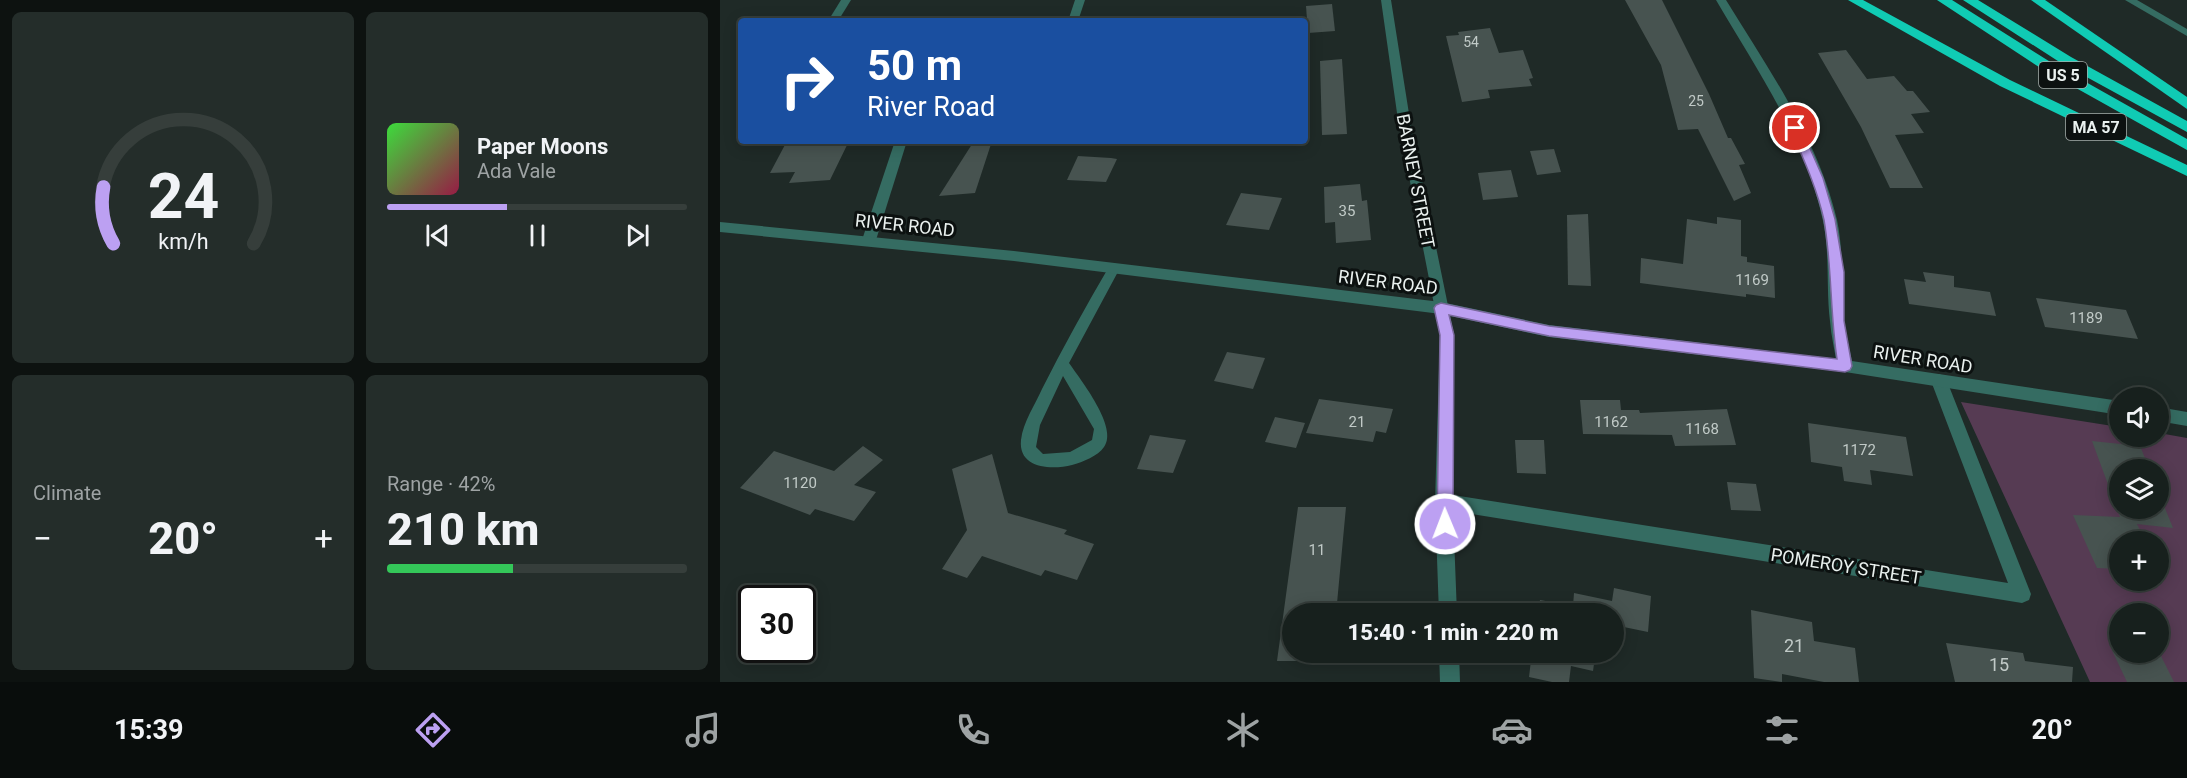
<!DOCTYPE html>
<html lang="en">
<head>
<meta charset="utf-8">
<style>
	:root { --surface:#17201d; --page:#242d2a; --text:#f1f3f6; --muted:#9ea3a4; --line:#363e3b; --accent:#bca0f2 }
	body { margin:0; font-family:Roboto,sans-serif; background:var(--page); color:var(--text); height:100vh; display:flex; flex-direction:column; font-size:22px; white-space:nowrap }
	* { box-sizing:border-box; margin:0 }
	p { font-size:20px; color:var(--muted) }
	.icon { flex:none; width:33px; height:33px; fill:none; stroke:currentColor; stroke-width:2; stroke-linecap:round; stroke-linejoin:round }
	.map { position:relative; flex:1; overflow:hidden }
	.details { display:flex; flex-direction:column; gap:12px; padding:12px; background:#0d1210; width:720px }
	.details>* { flex:none }
	.guide { position:absolute; left:18px; top:18px; width:570px; height:126px; border-radius:6px; box-shadow:0 3px 15px #0003,0 0 0 2px var(--line); background:#1a4fa0; color:#fff; overflow:hidden }
	.buttons { position:absolute; left:1389px; top:387px; display:grid; gap:12px }
	.buttons a { display:grid; place-items:center; width:60px; height:60px; border-radius:50%; background:var(--surface); box-shadow:0 3px 15px #0003,0 0 0 2px var(--line); font-size:30px }
	.speed { position:absolute; left:18px; top:585px; display:flex; gap:12px; font-size:30px; font-weight:700; text-align:center }
	.speed>* { display:grid; place-content:center; width:78px; height:78px; border-radius:50%; background:var(--surface); box-shadow:0 3px 15px #0003,0 0 0 2px var(--line); line-height:1 }
	.speed .limit { border:3px solid #111; border-radius:9px; background:#fff; color:#111 }
	.pin { position:absolute; display:grid; place-items:center; width:51px; height:51px; color:#fff; margin:-26px; border:3px solid #fff; border-radius:50%; box-shadow:0 2px 6px #0007 }
	.me { position:absolute; width:66px; margin:-33px; rotate:359deg; stroke-linejoin:round; filter:drop-shadow(0 0 4px #0008) }
	.turn { display:flex; align-items:center; gap:21px; height:126px; padding:0 30px; font-size:27px }
	.turn .icon { width:78px; height:78px; stroke-width:2.5 }
	.turn b { display:block; font-size:42px; line-height:51px }
	.big { font-size:45px; font-weight:800; line-height:1.1 }
	.details .widget { flex:1; display:flex; flex-direction:column; justify-content:center; gap:9px; min-width:0; padding:0 21px; border-radius:9px; background:var(--page) }
	.details .dial { align-items:center; gap:0 }
	.dial svg { height:156px; overflow:visible; fill:none; stroke:var(--line); stroke-width:7; stroke-linecap:round; text-anchor:middle }
	.dial text { fill:var(--text); stroke:none }
	.song { display:flex; align-items:center; gap:18px }
	.cover { width:72px; height:72px; border-radius:9px; background:linear-gradient(135deg,hsl(120 70% 55%),hsl(340 70% 35%)) }
	.played { height:6px; border-radius:3px; background:linear-gradient(90deg,var(--accent) 40%,var(--line) 40%) }
	.keys { display:flex; justify-content:space-around; direction:ltr }
	.heat { display:flex; justify-content:space-between; align-items:center; font-size:33px; direction:ltr }
	.charge { height:9px; border-radius:4px; background:linear-gradient(90deg,#34c759 42%,var(--line) 0) }
	.details .tiles { flex:1; display:grid; gap:12px; grid-template-columns:repeat(2,1fr) }
	.trip { position:absolute; left:562px; top:603px; width:342px; height:60px; border-radius:30px; background:var(--surface); box-shadow:0 3px 15px #0003,0 0 0 2px var(--line); font-weight:800; line-height:60px; text-align:center }
	.dock { display:flex; height:96px; justify-content:space-around; align-items:center; background:#090d0c; color:var(--muted) }
	.dock .icon { width:42px; height:42px }
	.dock .current { color:var(--accent) }
	.dock b { font-size:27px; color:var(--text) }
	main { display:flex; flex:1; min-height:0 }
	.map>svg:first-child { display:block }
</style>
</head>
<body>
<main>
<section class="details">
<div class="tiles">
<div class="widget dial"><svg viewBox="0 0 100 80">
<path d="M14 69A42 42 0 1 1 86 69"/>
<path d="M14 69A42 42 0 0 1 9 40" stroke="#bca0f2"/>
<text x="50" y="56" font-size="32" font-weight="700">24</text>
<text x="50" y="72" font-size="11">km/h</text>
</svg></div>
<div class="widget">
<div class="song"><i class="cover"></i><div><b>Paper Moons</b><p>Ada Vale</p></div></div>
<div class="played"></div>
<div class="keys"><svg class="icon" aria-label="previous" viewBox="0 0 24 24"><path d="M18 5L8 12l10 7zM5 5v14"/></svg><svg class="icon" aria-label="pause" viewBox="0 0 24 24"><path d="M8 5v14M16 5v14"/></svg><svg class="icon" aria-label="next" viewBox="0 0 24 24"><path d="M6 5l10 7-10 7zM19 5v14"/></svg></div>
</div>
<div class="widget"><p>Climate</p>
<div class="heat"><a>−</a><b class="big">20°</b><a>+</a></div>
</div>
<div class="widget"><p>Range · 42%</p><b class="big">210 km</b><div class="charge"></div></div>
</div>
</section>
<div class="map">
<svg width="1467" height="682" viewBox="0 0 1467 682">
	<rect width="100%" height="100%" fill="#1f2a27"/>
	<path fill="#563b53" fill-rule="evenodd" d="M1241 402 1399 427 1400 436H1438L1439 433 1467 438V682H1370ZM1400 470H1438V508H1400ZM1400 542H1438V580H1400ZM1400 614H1438V652H1400Z"/>
	<g fill="#475350">
		<path d="M905 0H942L989 94 1008 138H1011L1025 164 1019 165 1031 193 1014 201 978 129 958 130 941 65Z"/>
		<path d="M612 4 615 31 588 33 586 6Z"/>
		<path d="M770 28 779 53 803 50 813 78 809 79 812 86 768 90 770 98 742 102 726 36 739 35 738 32Z"/>
		<path d="M1126 50 1147 79 1174 76 1187 91H1193L1210 112 1191 114 1204 133 1175 135 1203 188H1170L1141 127 1098 53Z"/>
		<path d="M622 59 627 134 602 135 600 61Z"/>
		<path d="M67 141H129L110 180 69 183 75 172 50 173Z"/>
		<path d="M254 141H272L255 193 219 196Z"/>
		<path d="M834 149 841 172 817 175 810 151Z"/>
		<path d="M358 156 391 158 397 159 386 182 347 180Z"/>
		<path d="M791 170 798 197 763 200 758 173Z"/>
		<path d="M640 184 642 201 647 200 651 240 616 243 615 222 605 223 604 187Z"/>
		<path d="M521 193 562 198 549 230 506 225Z"/>
		<path d="M868 214 871 286 848 285 847 215Z"/>
		<path d="M997 217 1021 220V256L1027 257V262L1054 266 1055 298 1026 294V297L920 283 921 258 963 264 967 219 997 224Z"/>
		<path d="M1203 272 1234 276V287L1270 292 1276 316 1189 304 1184 279 1206 282Z"/>
		<path d="M1316 298 1406 310 1418 339 1325 327Z"/>
		<path d="M507 352 545 358 533 389 494 381Z"/>
		<path d="M599 399 673 409 666 433 656 431 653 442 586 433Z"/>
		<path d="M860 400H900L901 410H919L920 413 1007 409 1016 445 955 446 952 435 863 434Z"/>
		<path d="M555 417 585 423 576 448 545 442Z"/>
		<path d="M1088 423 1186 437 1193 476 1150 470 1152 485 1124 481 1122 467 1091 462Z"/>
		<path d="M430 435 466 440 453 473 417 469Z"/>
		<path d="M795 440H824L826 474 797 473Z"/>
		<path d="M1372 441 1420 446 1430 470H1400V508H1438V491L1453 528 1417 524 1426 542H1400V569L1377 568 1353 515 1400 517Z"/>
		<path d="M143 446 163 460 134 485 156 492 134 521 95 509 90 515 20 488 54 451 114 471Z"/>
		<path d="M272 454 288 513 347 530 344 534 374 544 357 580 325 570 321 576 262 556 247 578 222 569 247 530 232 469Z"/>
		<path d="M1007 482 1036 484 1041 511 1011 510Z"/>
		<path d="M578 507H626L616 614H573V652H583L582 661H557Z"/>
		<path d="M894 588 931 596 928 632 894 625V614H818L820 600 853 606 854 593 892 601Z"/>
		<path d="M1031 610 1092 622 1094 641 1135 648 1139 682H1104L1062 674V682L1034 678Z"/>
		<path d="M1226 643 1303 653 1305 661 1353 667 1352 682H1235Z"/>
		<path d="M1389 644H1400V652H1438V650L1454 682H1407Z"/>
		<path d="M812 652H891L890 661 875 657 873 671 851 666 849 682H832L809 677Z"/>
	</g>
	<g fill="none" stroke-linecap="round" stroke-linejoin="round">
		<g fill="#356c62" fill-rule="evenodd">
			<path d="M1405 0H1417L1467 29V36Z"/>
			<path d="M394 263 400 268 349 363C360 379 399 428 384 447 378 456 363 462 352 465 332 470 298 469 301 440 303 422 315 405 322 389 343 347 366 306 390 265ZM343 376 374 429 372 440 350 452 323 454 316 447 320 425Z"/>
		</g>
		<g fill="#356c62" fill-rule="evenodd">
			<path d="M121 0H131L118 21H108Z"/>
			<path d="M355 0H365L358 21H348Z"/>
			<path d="M661 0H671L690 120 734 335 733 495 1288 583 1211 381 1214 376 1219 374 1224 376 1227 381 1311 594 1309 600 1302 603 733 511 737 614H719L715 502 720 335 678 120Z"/>
			<path d="M996 0H1006C1049 70 1098 139 1117 220 1124 253 1121 287 1124 321 1126 336 1130 351 1133 366L1130 370 1125 372 1120 370 1117 366C1115 351 1111 336 1110 321 1106 288 1110 254 1103 221 1086 140 1037 70 996 0Z"/>
			<path d="M175 141H187L156 240 149 245 142 240Z"/>
			<path d="M719 652H739L740 682H720Z"/>
		</g>
		<g fill="#356c62" fill-rule="evenodd">
			<path d="M0 222 294 251 721 302 829 325 1125 360 1400 401V415L1125 372 829 337 721 314 294 261 0 232Z"/>
			<path d="M1438 407 1467 412V426L1438 421Z"/>
		</g>
		<g fill="#10cbb4" fill-rule="evenodd">
			<path d="M1128 0H1143L1290 80 1467 165V176L1280 86Z"/>
			<path d="M1217 0H1232L1332 63 1467 139V150L1322 69Z"/>
			<path d="M1243 0H1258L1351 57 1467 121V132L1341 63Z"/>
			<path d="M1311 0H1325L1467 97V109Z"/>
		</g>
	</g>
	<path fill="#bca0f2" stroke="#7a689d" stroke-width="1.5" d="M1075 124 1081 128 1103 178 1115 219 1124 272V321L1132 366 1130 370 1125 372 829 336 729 315 734 335 733 524 730 529 725 532 719 529 717 524 720 335 714 308 716 305 721 303 829 326 1117 359C1110 313 1112 266 1104 220 1097 188 1083 158 1070 128Z"/>
	<g text-anchor="middle" dominant-baseline="central" stroke-width="6" stroke-linejoin="round" paint-order="stroke">
		<g font-size="14" fill="#c1cac7">
			<text x="751" y="42">54</text>
			<text x="976" y="101">25</text>
		</g>
		<g font-size="15" fill="#c1cac7">
			<text x="627" y="211">35</text>
			<text x="1032" y="280">1169</text>
			<text x="1366" y="318">1189</text>
			<text x="637" y="422">21</text>
			<text x="891" y="422">1162</text>
			<text x="982" y="429">1168</text>
			<text x="1139" y="450">1172</text>
			<text x="80" y="483">1120</text>
			<text x="597" y="550">11</text>
		</g>
		<g fill="#0c1110" stroke="#a7aeac" stroke-width="1.5">
			<rect x="1319" y="62" width="48" height="26" rx="4.5"/>
			<rect x="1346" y="114" width="60" height="26" rx="4.5"/>
		</g>
		<g font-size="16" font-weight="bold" fill="#eaf1ef">
			<text x="1343" y="75">US 5</text>
			<text x="1376" y="127">MA 57</text>
		</g>
		<g font-size="18" fill="#eaf1ef" stroke="#0c1110">
			<text transform="translate(696 181) rotate(79)">BARNEY STREET</text>
			<text transform="translate(185 225) rotate(6)">RIVER ROAD</text>
			<text transform="translate(668 282) rotate(7)">RIVER ROAD</text>
			<text transform="translate(1203 359) rotate(9)">RIVER ROAD</text>
			<text transform="translate(1126 566) rotate(9)">POMEROY STREET</text>
		</g>
		<g font-size="18" fill="#c1cac7">
			<text x="1074" y="645">21</text>
			<text x="1279" y="664">15</text>
		</g>
	</g>
</svg>
<div class="buttons">
<a><svg class="icon" aria-label="sound" viewBox="0 0 24 24"><path d="M4 9h4l5-4v14l-5-4H4zM17 9q2 3 0 6"/></svg></a>
<a><svg class="icon" aria-label="layers" viewBox="0 0 24 24"><path d="M12 4l9 5-9 5-9-5zM3 14l9 5 9-5"/></svg></a>
<a>+</a>
<a>−</a>
</div>
<div class="speed"><div class="limit">30</div></div>
<div class="pin" style="left:1075px;top:128px;background:#d93025"><svg class="icon" aria-label="arrive" viewBox="0 0 24 24"><path d="M6 21V4h12l-3 4 3 4H6"/></svg></div>
<svg class="me" style="left:725px;top:524px" viewBox="-20 -20 40 40"><circle r="17" fill="#bca0f2" stroke="#fff" stroke-width="3"/><path d="M0-11L8 9 0 5-8 9z" fill="#fff"/></svg>
<div class="trip">15:40 · 1 min · 220 m</div>
<div class="guide">
<div class="turn"><svg class="icon" aria-label="right" viewBox="0 0 24 24"><path d="M7 20v-9h11M14 6l5 5-5 5"/></svg><div><b>50 m</b>River Road</div></div>
</div>
</div>
</main>
<nav class="dock">
<b>15:39</b>
<svg class="icon current" aria-label="directions" viewBox="0 0 24 24"><path d="M12 3l9 9-9 9-9-9zM9 14v-3h6M13 9l2 2-2 2"/></svg>
<svg class="icon" aria-label="music" viewBox="0 0 24 24"><path d="M9 18V5l10-2v13"/><circle cx="6" cy="18" r="3"/><circle cx="16" cy="16" r="3"/></svg>
<svg class="icon" aria-label="phone" viewBox="0 0 24 24"><path d="M5 4h4l2 5-3 2q2 4 5 5l2-3 5 2v4C11 20 4 13 5 4z"/></svg>
<svg class="icon" aria-label="climate" viewBox="0 0 24 24"><path d="M12 3v18M4 7l16 10M4 17L20 7"/></svg>
<svg class="icon" aria-label="car" viewBox="0 0 24 24"><path d="M5 17H2v-5l4-1 3-4h7l3 4 3 1v5h-3M9 17h6M6 11h13"/><circle cx="7" cy="17" r="2"/><circle cx="17" cy="17" r="2"/></svg>
<svg class="icon" aria-label="filters" viewBox="0 0 24 24"><path d="M4 7h16M4 17h16"/><circle cx="9" cy="7" r="2"/><circle cx="15" cy="17" r="2"/></svg>
<b>20°</b>
</nav>
</body>
</html>
